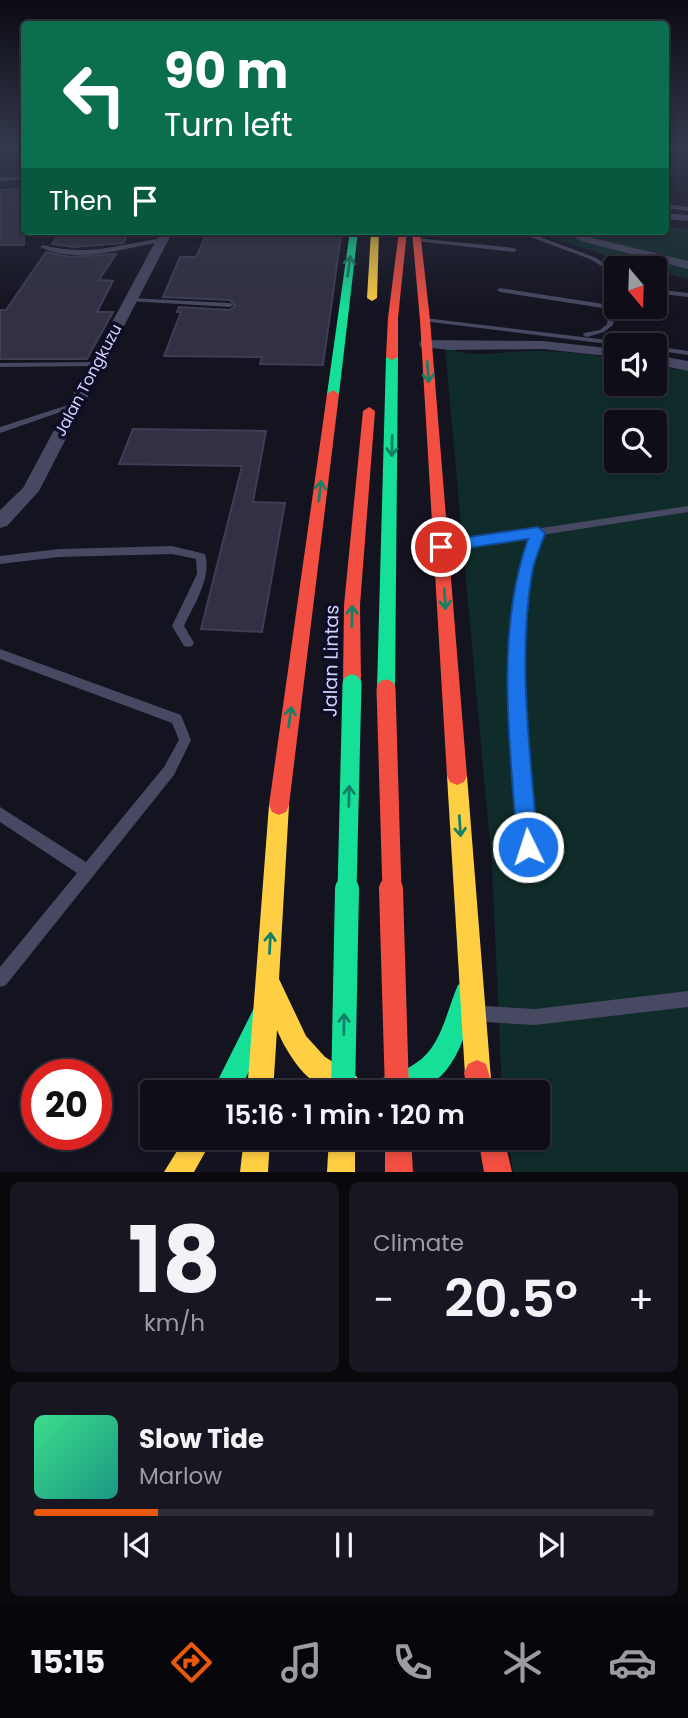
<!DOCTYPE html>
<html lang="en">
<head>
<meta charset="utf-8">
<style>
	:root { --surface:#0f0e18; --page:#181721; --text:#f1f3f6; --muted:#9b9ca2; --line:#2f2e37; --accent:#ea580c }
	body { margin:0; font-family:Poppins,sans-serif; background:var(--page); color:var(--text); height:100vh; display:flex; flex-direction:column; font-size:26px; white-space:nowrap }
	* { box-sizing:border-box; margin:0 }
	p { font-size:23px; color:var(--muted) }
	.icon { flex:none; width:38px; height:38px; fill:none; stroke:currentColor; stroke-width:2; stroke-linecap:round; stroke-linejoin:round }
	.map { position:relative; height:1172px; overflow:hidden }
	.panel { display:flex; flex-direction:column; gap:10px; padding:10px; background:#08080d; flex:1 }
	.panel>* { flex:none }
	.banner { position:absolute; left:21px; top:21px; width:648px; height:214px; border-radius:7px; box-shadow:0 4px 10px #0003,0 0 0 2px var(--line); background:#0b6e4f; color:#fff; overflow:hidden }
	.needle { width:46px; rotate:161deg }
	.tools { position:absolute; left:604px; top:256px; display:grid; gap:14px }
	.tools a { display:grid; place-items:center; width:63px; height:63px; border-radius:7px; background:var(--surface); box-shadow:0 4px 10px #0003,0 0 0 2px var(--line); font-size:35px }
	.speed { position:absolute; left:21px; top:1059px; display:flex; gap:14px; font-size:35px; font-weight:700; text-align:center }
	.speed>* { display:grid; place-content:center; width:91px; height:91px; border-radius:50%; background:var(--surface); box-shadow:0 4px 10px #0003,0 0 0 2px var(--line); line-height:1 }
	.speed .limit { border:10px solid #d22; background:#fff; color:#111 }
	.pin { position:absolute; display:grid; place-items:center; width:60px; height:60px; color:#fff; margin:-30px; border:4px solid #fff; border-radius:50%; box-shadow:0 2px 7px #0007 }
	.me { position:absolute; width:77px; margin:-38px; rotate:356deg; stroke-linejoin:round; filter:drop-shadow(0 0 5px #0008) }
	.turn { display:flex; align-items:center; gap:24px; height:147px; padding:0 28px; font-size:32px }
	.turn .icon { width:91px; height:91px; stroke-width:2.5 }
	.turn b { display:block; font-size:49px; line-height:60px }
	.then { display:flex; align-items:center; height:66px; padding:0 28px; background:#0003; gap:14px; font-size:26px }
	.big { font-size:52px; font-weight:600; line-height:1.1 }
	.panel .widget { flex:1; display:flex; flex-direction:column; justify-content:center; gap:10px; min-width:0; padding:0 24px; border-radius:10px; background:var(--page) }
	.panel .dial { align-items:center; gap:0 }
	.dial b { font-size:91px; line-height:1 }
	.song { display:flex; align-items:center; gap:21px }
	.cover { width:84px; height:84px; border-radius:10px; background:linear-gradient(135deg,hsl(150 70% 55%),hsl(170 70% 35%)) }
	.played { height:7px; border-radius:4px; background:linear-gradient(90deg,var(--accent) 20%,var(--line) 20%) }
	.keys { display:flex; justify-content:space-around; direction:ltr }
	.heat { display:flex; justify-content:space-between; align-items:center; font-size:38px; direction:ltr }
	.panel .tiles { flex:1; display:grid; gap:10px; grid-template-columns:1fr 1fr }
	.widget:last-child { grid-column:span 2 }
	.trip { position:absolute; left:140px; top:1080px; width:410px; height:70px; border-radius:7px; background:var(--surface); box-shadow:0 4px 10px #0003,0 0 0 2px var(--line); font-weight:600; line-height:70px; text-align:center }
	.tabs { display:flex; height:112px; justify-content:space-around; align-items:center; background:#06060a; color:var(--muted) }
	.tabs .icon { width:49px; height:49px }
	.tabs .on { color:var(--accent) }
	.tabs b { font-size:32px; color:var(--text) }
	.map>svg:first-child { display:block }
</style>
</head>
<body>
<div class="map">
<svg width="688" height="1172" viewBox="0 0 688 1172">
	<rect width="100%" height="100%" fill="#141320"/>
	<g fill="#102c2a" fill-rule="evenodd">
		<path d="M665 227 688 229V279L655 271 654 268H644L530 231H665Z"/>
		<path d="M445 348C479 359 493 352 527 351 557 350 587 354 616 359V383H654L655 366 688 371V1172H513L508 1138H537V1092H502L492 866ZM616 422H654V460H616Z"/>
	</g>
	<g fill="#323043" stroke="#3e3d55" stroke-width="2">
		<path d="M24 189V245H0V190Z"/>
		<path d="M61 231H130L123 243 74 247 52 244Z"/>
		<path d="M207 233 341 236 323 365 260 364 262 357 164 356 181 312H177L179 307 230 310 235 306 230 300 163 297 180 257H196Z"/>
		<path d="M46 252 70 257 116 254 99 280 113 281 97 312H113L87 359H0V310H6Z"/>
		<path d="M133 429 266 431 253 502 285 503 262 632 201 629 242 466 119 464Z"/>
	</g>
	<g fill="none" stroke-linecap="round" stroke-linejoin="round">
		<g fill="#474861" fill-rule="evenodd">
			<path d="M0 177H24V179L0 181Z"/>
			<path d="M665 204 688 207V211L665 208Z"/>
			<path d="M532 234 594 257 616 270V275L590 259 530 237 529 236Z"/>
			<path d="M162 238 164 239V241C126 248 77 265 40 247L43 245C87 257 118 245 162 238Z"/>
			<path d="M417 238 514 248 517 250 514 252 415 241 414 240Z"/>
			<path d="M616 287V306L613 325 604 332 587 337 583 335 584 333 600 330 607 324 609 309 500 292 497 290 500 288 610 305 613 289Z"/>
			<path d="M654 289 688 293V297L654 293Z"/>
			<path d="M131 298 230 303 233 305 230 307 129 301 128 300Z"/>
			<path d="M425 318 632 343 635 345H616L423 321 422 320Z"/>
			<path d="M654 346 688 351V355L654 350Z"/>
			<path d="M95 362H98V366L0 367V363Z"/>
			<path d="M71 404H77L78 406 0 433V427Z"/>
			<path d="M688 506V512L542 535C538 547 533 558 530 570 510 653 528 762 535 847L533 852 528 854 523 852 521 847C515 757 499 661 519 572 522 560 527 548 531 536L441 551 436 547 441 543Z"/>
			<path d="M172 546 205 554C212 578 194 604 184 626L194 643 192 646 188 647 184 646 172 626 197 574 196 559 172 554 59 557 0 564V556L59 549Z"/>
			<path d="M0 649 181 715 191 740 174 775 6 985 0 987V967L77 873 0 822V807L86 862 164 767 179 740 172 723 0 659Z"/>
			<path d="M688 991V1007L535 1025 485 1022 479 1020 477 1014 479 1008 485 1006 535 1009Z"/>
		</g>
		<g fill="#474861" fill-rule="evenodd">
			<path d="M665 213 688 215V221L665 219Z"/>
			<path d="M161 231H173L39 491 7 526 0 528V510L23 488Z"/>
			<path d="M562 231H577L589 237 688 261V269L581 241Z"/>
			<path d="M426 340 543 341 616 349V357L543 349 450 350 421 347 419 344 421 341Z"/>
			<path d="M654 355 688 361V371L654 364Z"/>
		</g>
		<g fill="#16e098" fill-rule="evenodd">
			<path d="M350 231H358L339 394 333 398 327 394Z"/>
			<path d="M392 354 398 357 395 689 392 694 386 697 380 694 377 689 386 357Z"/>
			<path d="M466 981 474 985 478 993C466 1029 458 1078 416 1091 405 1095 389 1092 378 1092L376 1088 380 1079C392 1074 405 1071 416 1063 442 1046 446 1012 458 985Z"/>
			<path d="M266 999 275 1002 278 1011 239 1092H212L257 1002Z"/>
		</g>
		<g fill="#ffcf43" fill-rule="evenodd">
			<path d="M371 231H379L377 298 372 301 367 298Z"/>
			<path d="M457 767 464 770 467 776 492 1092H466L447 776 450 770Z"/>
			<path d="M279 795 286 798 289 805 279 979 306 1036 325 1057 357 1077 361 1086 358 1092C351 1092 343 1093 336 1092 309 1089 286 1052 277 1030L273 1092H247L269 805 272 798Z"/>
			<path d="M185 1138H213L194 1172H164Z"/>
			<path d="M244 1138H270L268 1172H240Z"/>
			<path d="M329 1138H355V1172H327Z"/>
		</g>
		<g fill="#f24e42" fill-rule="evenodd">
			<path d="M399 231H407L398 318V357L392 360 386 357 388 318Z"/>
			<path d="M412 231H420L430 320 467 776 464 782 457 785 450 782 447 776 420 320Z"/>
			<path d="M333 390 339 394 289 805 286 812 279 815 272 812 269 805 327 394Z"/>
			<path d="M369 407 375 411 360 605 361 684 358 689 352 691 346 689 343 684 344 605 363 411Z"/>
			<path d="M477 1060 486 1064 494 1092H468L464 1073 468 1064Z"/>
			<path d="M385 1138H411L413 1172H385Z"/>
			<path d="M478 1138H504L512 1172H484Z"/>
		</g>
		<path stroke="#16e098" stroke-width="19" d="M347 891 352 684"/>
		<path stroke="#16e098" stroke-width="24" d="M343 1092 347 889"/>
		<path stroke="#f24e42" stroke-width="19" d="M386 689 392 891"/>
		<path stroke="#f24e42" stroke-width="24" d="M391 889 397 1092"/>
	</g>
	<defs><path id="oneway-shaft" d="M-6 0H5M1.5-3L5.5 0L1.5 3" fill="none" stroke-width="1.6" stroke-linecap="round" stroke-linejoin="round" transform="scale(1.75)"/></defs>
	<g stroke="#138165">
		<use href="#oneway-shaft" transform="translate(349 266) rotate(-82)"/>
		<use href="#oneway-shaft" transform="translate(428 372) rotate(86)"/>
		<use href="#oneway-shaft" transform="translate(392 446) rotate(91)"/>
		<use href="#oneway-shaft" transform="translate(320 491) rotate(-83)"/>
		<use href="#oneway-shaft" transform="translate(445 599) rotate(86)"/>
		<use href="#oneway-shaft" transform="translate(352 616) rotate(-89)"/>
		<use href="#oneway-shaft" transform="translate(290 717) rotate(-82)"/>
		<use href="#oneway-shaft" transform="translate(349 796) rotate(-89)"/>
		<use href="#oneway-shaft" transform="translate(460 826) rotate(86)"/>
		<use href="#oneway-shaft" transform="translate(270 943) rotate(-87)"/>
		<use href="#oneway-shaft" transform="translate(344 1024) rotate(-89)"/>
	</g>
	<linearGradient id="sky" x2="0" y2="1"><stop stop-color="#0b0a12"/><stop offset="0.47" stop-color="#34394e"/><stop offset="1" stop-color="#34394e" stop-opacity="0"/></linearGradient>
	<rect width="688" height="312" fill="url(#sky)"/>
	<path fill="#1a73e8" stroke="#114b97" stroke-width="2" d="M538 527 545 533C541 546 534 560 532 573 517 663 531 757 538 847L535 854 528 857 520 854 517 847C511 746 494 636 528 539L441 552 434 547 441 541Z"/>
	<g text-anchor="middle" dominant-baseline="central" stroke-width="7" stroke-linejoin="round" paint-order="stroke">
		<g font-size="16" fill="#d3d2ff" stroke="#0f0d26">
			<text transform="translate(88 380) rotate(-62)">Jalan Tongkuzu</text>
		</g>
		<g font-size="19" fill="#d3d2ff" stroke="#0f0d26">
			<text transform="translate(331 661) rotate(-89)">Jalan Lintas</text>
		</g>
	</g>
</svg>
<div class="tools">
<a><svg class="needle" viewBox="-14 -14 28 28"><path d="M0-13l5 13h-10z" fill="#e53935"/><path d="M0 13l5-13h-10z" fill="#9b9ca2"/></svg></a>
<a><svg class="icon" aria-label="sound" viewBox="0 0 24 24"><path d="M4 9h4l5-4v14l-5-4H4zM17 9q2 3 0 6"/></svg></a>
<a><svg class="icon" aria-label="search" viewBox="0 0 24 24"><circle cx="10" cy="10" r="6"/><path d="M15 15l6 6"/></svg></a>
</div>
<div class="speed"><div class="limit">20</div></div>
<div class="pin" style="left:441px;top:547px;background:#d93025"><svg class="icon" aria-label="arrive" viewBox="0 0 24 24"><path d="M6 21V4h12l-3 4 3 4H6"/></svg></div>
<svg class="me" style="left:528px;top:847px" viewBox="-20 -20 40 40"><circle r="17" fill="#1a73e8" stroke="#fff" stroke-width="3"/><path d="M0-11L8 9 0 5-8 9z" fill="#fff"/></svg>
<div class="trip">15:16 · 1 min · 120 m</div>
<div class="banner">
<div class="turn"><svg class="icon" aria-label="left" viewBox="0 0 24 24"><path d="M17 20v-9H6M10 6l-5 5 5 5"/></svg><div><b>90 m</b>Turn left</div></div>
<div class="then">Then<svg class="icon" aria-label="arrive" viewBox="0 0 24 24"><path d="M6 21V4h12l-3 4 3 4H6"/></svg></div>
</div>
</div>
<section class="panel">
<div class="tiles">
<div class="widget dial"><b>18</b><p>km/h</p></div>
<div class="widget"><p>Climate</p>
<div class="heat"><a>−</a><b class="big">20.5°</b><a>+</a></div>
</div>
<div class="widget">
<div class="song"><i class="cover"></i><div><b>Slow Tide</b><p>Marlow</p></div></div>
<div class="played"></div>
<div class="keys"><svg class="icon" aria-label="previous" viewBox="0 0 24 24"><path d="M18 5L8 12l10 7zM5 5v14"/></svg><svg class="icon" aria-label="pause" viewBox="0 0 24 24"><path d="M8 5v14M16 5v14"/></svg><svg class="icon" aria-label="next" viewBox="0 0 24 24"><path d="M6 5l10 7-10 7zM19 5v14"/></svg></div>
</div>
</div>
</section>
<nav class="tabs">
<b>15:15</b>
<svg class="icon on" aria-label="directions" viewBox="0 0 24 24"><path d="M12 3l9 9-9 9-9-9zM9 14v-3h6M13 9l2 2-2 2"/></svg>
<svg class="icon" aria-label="music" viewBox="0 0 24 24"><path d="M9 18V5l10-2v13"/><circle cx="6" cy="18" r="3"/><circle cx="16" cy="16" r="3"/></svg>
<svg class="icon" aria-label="phone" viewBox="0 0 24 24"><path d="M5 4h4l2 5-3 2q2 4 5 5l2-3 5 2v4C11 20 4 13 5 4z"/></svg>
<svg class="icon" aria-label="climate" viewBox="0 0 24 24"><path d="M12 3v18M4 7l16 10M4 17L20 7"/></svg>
<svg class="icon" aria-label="car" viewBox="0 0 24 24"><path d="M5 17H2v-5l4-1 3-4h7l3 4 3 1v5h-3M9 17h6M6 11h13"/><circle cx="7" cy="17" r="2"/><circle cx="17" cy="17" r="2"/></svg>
</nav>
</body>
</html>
